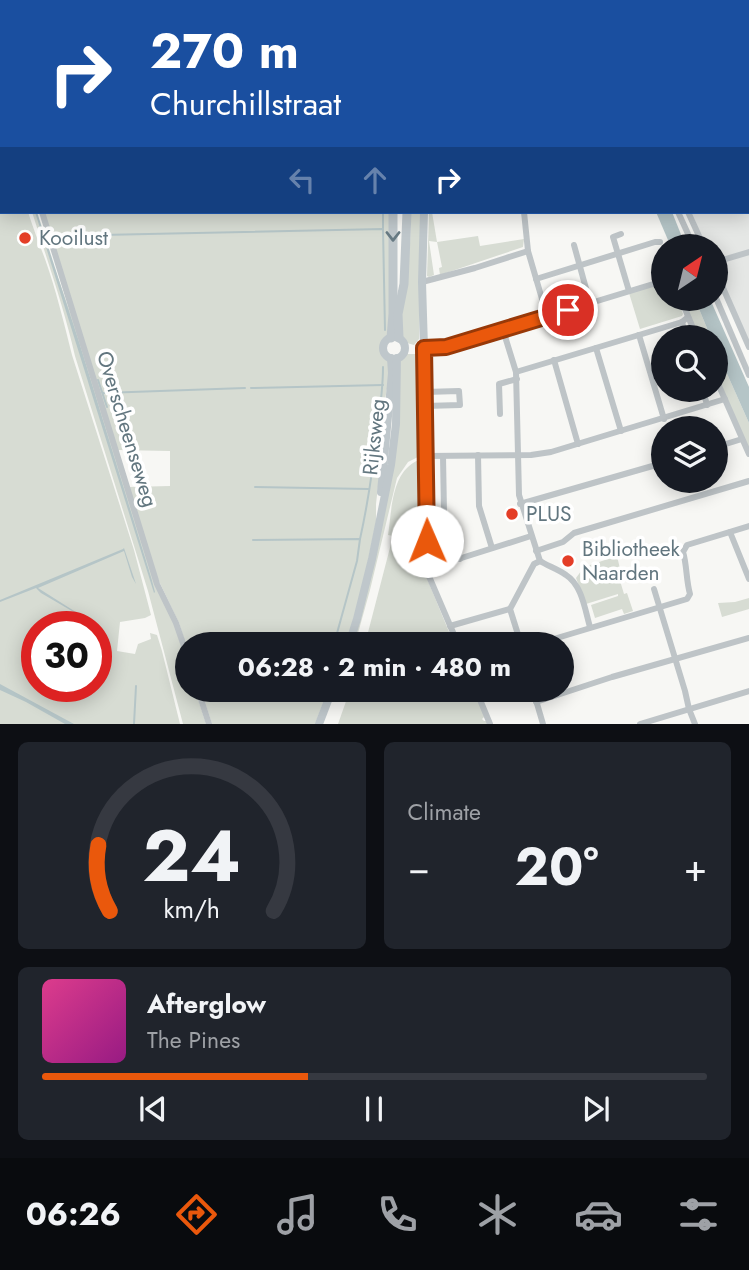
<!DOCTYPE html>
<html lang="en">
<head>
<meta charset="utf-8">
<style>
	:root { --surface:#171b24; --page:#20242c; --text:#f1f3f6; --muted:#9ea1a6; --line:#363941; --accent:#ea580c }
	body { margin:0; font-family:Jost,sans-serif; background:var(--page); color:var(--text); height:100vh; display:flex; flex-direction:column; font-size:26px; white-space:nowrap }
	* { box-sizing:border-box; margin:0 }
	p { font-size:23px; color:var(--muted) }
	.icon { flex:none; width:38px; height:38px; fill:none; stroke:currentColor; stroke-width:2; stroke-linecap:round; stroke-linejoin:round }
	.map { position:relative; height:724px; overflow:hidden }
	.panel { display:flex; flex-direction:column; gap:18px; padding:18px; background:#0d0f14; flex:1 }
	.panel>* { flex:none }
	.banner { position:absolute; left:0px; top:0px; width:749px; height:214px; box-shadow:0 4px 18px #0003; background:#1a4fa0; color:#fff; overflow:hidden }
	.needle { width:46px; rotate:35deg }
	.fabs { position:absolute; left:651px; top:234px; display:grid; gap:14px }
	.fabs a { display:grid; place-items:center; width:77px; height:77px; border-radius:50%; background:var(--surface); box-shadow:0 4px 18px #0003; font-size:35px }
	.speed { position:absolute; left:21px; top:611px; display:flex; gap:14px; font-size:35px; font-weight:700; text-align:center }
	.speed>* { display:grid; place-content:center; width:91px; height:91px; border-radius:50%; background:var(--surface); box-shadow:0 4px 18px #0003; line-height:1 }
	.speed .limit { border:10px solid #d22; background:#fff; color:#111 }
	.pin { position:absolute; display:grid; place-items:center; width:60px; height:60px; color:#fff; margin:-30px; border:4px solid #fff; border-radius:50%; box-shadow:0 2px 7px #0007 }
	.me { position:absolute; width:77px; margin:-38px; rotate:359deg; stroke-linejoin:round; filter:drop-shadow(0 0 5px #0008) }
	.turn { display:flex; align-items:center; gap:24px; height:147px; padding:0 35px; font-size:32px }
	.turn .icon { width:91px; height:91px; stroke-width:2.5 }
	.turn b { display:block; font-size:49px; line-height:60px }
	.lanes { display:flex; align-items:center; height:66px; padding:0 35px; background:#0003; justify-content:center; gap:35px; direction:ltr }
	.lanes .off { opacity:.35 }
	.big { font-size:52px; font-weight:700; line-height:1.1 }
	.panel .tile { flex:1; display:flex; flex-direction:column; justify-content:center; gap:10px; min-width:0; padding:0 24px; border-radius:10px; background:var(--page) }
	.panel .dial { align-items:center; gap:0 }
	.dial svg { height:182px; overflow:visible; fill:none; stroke:var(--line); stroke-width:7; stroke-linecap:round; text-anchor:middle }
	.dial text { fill:var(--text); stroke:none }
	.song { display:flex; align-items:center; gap:21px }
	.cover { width:84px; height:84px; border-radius:10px; background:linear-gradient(135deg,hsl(330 70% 55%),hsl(310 70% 35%)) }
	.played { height:7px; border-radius:4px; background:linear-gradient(90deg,var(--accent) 40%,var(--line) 40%) }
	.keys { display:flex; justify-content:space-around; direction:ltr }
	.heat { display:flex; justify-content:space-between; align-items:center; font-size:38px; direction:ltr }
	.panel .tiles { flex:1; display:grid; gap:18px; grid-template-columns:1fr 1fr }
	.tile:last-child { grid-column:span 2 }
	.trip { position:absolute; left:175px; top:632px; width:399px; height:70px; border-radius:35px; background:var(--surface); box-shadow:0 4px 18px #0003; font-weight:700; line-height:70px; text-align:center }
	.dock { display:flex; height:112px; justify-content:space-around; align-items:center; background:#090b0e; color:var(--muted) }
	.dock .icon { width:49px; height:49px }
	.dock .current { color:var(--accent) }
	.dock b { font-size:32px; color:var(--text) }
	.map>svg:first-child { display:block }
</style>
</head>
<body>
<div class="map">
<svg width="749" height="724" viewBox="0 0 749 724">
	<rect width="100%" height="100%" fill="#f7f7f4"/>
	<path fill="#e5e7e5" d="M747 69H749V341L716 267V247H706L690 212H747Z"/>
	<g fill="#d7dcd3" fill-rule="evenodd">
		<path d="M0 0H23V2H2V212H28C33 228 39 243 45 259 56 290 64 323 72 355L134 550 151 615 145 618 120 622 117 651 135 654 138 644 151 639 150 633 157 635 162 651 180 724H0ZM37 626H96V686H37Z"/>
		<rect x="31" y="0" width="354" height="2"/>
		<path d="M32 212H36L42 233 80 340 139 529 174 623 187 665V690H195L206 724H183L148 591 75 356C64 307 47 260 32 212Z"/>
		<path d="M44 212H392L390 336C380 344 381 351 388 360 388 367 390 376 388 384 385 397 383 410 385 424L376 504V522L362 590 346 644H187V648L179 623 158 579 129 487 170 486V451L118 450Z"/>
		<path d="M411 212H421L419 339 414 345 407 343 401 337 400 313 410 244Z"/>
		<path d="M429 212H432L437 242 478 236 480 246 524 239 523 247 440 275 439 268 442 267 437 242 429 241 434 275 429 277 427 276Z"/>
		<path d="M663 282V299H678L683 314 682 316 640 329 629 293Z"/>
		<path d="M683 299H695L711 338H699Z"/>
		<path d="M716 349 749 423V449L716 375Z"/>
		<path d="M407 354H417L420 356 419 363 422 455 408 462 397 478 370 590 355 644H350L382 522 401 360Z"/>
		<path d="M419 460H422L424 564 418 563 413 560 417 570 425 568 428 581 454 644H365L393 536 388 535C392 510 391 471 419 460Z"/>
		<path d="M617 556 621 573 618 574 624 594 627 593 633 611 624 614 622 609 595 618 591 605 618 596V594L586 604 576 578 584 567Z"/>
		<path d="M749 598V609L722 617 718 603 735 602Z"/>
		<path d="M201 690H328L315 724H212Z"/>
		<path d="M350 690H473L485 716 482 719 484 721H487L488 724H338Z"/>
	</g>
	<g fill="#b5c5c7">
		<path d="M35 212H37L80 345 151 577 155 592 154 593Z"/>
		<path d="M656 212H672L686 247H671Z"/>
		<path d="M695 299H710L749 387V423L716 349V338H711Z"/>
		<path d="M124 548 136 584 132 577 124 551 38 588 101 628 41 593 36 588 0 602V600L123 549Z"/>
		<path d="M0 684 74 724H65L26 702 0 690Z"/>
	</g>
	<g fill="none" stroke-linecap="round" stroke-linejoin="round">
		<g stroke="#b5c5c7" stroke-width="2">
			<path d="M24 0V2"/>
			<path d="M378 0V2"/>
			<path d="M0 2 22 0"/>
			<path d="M0 64H2"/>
			<path d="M383 212V228"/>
			<path d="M53 236 383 229 385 330"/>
			<path d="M98 380 107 407"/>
			<path d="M251 388 383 385"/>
			<path d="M103 393 245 388"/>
			<path d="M255 487 369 489"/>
			<path d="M360 539C368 503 373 468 377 432 380 410 383 389 383 367"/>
			<path d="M253 540 360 539 357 561 334 644"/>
			<path d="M134 724 136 686"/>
		</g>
		<g stroke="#bec4c7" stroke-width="6">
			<path d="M28 0V2"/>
			<path d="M582 0 583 2"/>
			<path d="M747 142 749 141"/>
			<path d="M747 154 749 161"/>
			<path d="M42 212 157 584 176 623 187 655"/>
			<path d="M524 212 528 251 547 316"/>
			<path d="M678 212 694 247"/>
			<path d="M688 212 704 247"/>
			<path d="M621 234 613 237 629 291"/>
			<path d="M574 245 590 303"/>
			<path d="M716 262 749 252"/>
			<path d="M716 272 749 347"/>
			<path d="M536 279 655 242H660"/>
			<path d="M422 282 475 268 528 251"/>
			<path d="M716 298 749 375"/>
			<path d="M681 299 697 338"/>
			<path d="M682 322 686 338"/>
			<path d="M503 330 516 372 519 495 540 561 534 564 510 609 521 644"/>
			<path d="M639 335 664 419"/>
			<path d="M596 348 621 431"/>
			<path d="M554 360 578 444"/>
			<path d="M516 372 682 322 688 317"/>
			<path d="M716 379 749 454"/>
			<path d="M703 390 707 405"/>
			<path d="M425 392 459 391 460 405 425 406"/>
			<path d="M500 414 499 384 517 379"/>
			<path d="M716 447 742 439"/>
			<path d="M478 455 479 506 492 548"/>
			<path d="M426 456 531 455 551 452 725 399"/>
			<path d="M443 456 444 512 460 559"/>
			<path d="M520 504 663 463"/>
			<path d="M730 532 749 579"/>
			<path d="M536 551 563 542 574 533 749 481"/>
			<path d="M540 561C548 566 558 569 566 575 582 585 585 610 590 627"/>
			<path d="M427 567 452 561 531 536"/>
			<path d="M654 589 685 691 689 709 695 724"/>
			<path d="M450 626 510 609"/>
			<path d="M458 644 428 574 424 348 446 347 663 281"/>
			<path d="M537 644 687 599 690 594C686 580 687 565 683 552L687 545 749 526"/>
			<path d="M198 690 209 724"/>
			<path d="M476 690 490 724"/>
			<path d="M533 690 543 724"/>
			<path d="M536 702 612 677 749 638"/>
			<path d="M640 724 749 691"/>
		</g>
		<g stroke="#bfc7cb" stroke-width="8">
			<path d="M451 2V0"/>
			<path d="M747 37 749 34"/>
			<path d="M747 49 749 48"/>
			<circle cx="394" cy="348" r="11"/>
			<path d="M424 348 422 282 424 212"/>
			<path d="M381 492 392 373 391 358"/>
			<path d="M349 644 357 619 372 559 391 465 396 424 397 358"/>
			<path d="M319 724 332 690"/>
		</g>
		<g stroke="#bfc7cb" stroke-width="9">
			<path d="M389 0V2"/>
			<path d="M669 0 670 2"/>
			<path d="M439 2V0"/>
			<path d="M391 338 393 314V212"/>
			<path d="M399 338 398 314 404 284 407 212"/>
		</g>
	</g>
	<defs><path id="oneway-chevron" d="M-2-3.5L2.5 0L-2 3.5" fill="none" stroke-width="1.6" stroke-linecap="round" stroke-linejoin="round" transform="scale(1.75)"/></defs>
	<use stroke="#677a83" href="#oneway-chevron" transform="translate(393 236) rotate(90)"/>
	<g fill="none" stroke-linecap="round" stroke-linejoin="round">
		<defs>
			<path id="route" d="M427 541 424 348 446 347 568 310"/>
		</defs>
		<use href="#route" stroke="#983908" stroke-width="18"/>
		<use href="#route" stroke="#ea580c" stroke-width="12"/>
	</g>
	<g fill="#e43e27" stroke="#fff" stroke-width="2.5">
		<circle cx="25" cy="238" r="7"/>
		<circle cx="512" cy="514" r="7"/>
		<circle cx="568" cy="561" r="7"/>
	</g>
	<g text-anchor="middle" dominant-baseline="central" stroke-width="7" stroke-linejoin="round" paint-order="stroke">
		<g font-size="21" fill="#62767f" stroke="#fff" text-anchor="start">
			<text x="39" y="238">Kooilust</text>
			<text x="526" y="514">PLUS</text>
			<text x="582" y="549">Bibliotheek<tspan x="582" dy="24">Naarden</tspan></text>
		</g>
		<g font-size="21" fill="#62767f" stroke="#fff">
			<text transform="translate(127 429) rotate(73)">Overscheenseweg</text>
			<text transform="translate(374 437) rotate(-84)">Rijksweg</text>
		</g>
	</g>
</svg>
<div class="fabs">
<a><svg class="needle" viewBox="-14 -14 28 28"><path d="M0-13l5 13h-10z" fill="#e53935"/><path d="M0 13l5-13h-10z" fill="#9ea1a6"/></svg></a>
<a><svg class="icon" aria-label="search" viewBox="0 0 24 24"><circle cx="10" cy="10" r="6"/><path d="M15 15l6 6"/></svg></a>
<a><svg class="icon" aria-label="layers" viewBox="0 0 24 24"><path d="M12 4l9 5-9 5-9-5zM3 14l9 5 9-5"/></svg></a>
</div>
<div class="speed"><div class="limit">30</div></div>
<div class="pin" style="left:568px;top:310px;background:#d93025"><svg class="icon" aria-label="arrive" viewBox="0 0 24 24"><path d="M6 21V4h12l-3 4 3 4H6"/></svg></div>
<svg class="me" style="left:427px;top:541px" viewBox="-20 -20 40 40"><circle r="19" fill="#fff"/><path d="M0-13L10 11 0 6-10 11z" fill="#ea580c"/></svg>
<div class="trip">06:28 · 2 min · 480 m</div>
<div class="banner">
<div class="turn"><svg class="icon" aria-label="right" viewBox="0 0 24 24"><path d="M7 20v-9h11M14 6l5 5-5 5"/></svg><div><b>270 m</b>Churchillstraat</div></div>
<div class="lanes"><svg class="icon off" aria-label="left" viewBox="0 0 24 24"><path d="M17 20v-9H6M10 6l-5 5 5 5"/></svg><svg class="icon off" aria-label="ahead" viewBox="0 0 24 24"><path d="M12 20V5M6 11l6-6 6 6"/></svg><svg class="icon" aria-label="right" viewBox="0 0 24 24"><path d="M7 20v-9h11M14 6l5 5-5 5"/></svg></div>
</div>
</div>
<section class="panel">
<div class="tiles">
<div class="tile dial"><svg viewBox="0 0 100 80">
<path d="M14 69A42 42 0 1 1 86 69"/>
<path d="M14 69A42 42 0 0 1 9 40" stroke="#ea580c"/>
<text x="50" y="56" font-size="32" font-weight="700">24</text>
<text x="50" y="72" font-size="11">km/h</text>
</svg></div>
<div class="tile"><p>Climate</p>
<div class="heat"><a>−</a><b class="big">20°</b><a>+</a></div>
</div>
<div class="tile">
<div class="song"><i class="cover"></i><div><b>Afterglow</b><p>The Pines</p></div></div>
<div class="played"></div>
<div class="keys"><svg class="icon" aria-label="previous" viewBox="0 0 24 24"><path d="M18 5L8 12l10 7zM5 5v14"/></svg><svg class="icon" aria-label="pause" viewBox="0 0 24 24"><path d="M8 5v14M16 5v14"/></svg><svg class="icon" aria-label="next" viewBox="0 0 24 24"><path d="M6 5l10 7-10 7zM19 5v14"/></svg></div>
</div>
</div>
</section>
<nav class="dock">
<b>06:26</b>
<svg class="icon current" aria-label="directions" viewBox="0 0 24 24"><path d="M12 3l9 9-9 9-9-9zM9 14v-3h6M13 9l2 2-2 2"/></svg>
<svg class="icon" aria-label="music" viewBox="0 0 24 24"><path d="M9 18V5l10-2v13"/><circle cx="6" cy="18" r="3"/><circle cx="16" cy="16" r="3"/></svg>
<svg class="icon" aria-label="phone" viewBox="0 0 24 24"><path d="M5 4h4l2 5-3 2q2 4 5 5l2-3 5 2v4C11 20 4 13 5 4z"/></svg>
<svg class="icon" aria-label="climate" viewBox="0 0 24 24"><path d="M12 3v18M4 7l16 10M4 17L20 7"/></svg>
<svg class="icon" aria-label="car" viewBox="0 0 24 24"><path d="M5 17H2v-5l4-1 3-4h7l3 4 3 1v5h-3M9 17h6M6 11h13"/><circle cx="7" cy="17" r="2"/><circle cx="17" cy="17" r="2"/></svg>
<svg class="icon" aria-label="filters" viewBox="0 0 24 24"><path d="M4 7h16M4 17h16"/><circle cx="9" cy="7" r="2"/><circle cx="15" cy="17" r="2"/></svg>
</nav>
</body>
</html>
